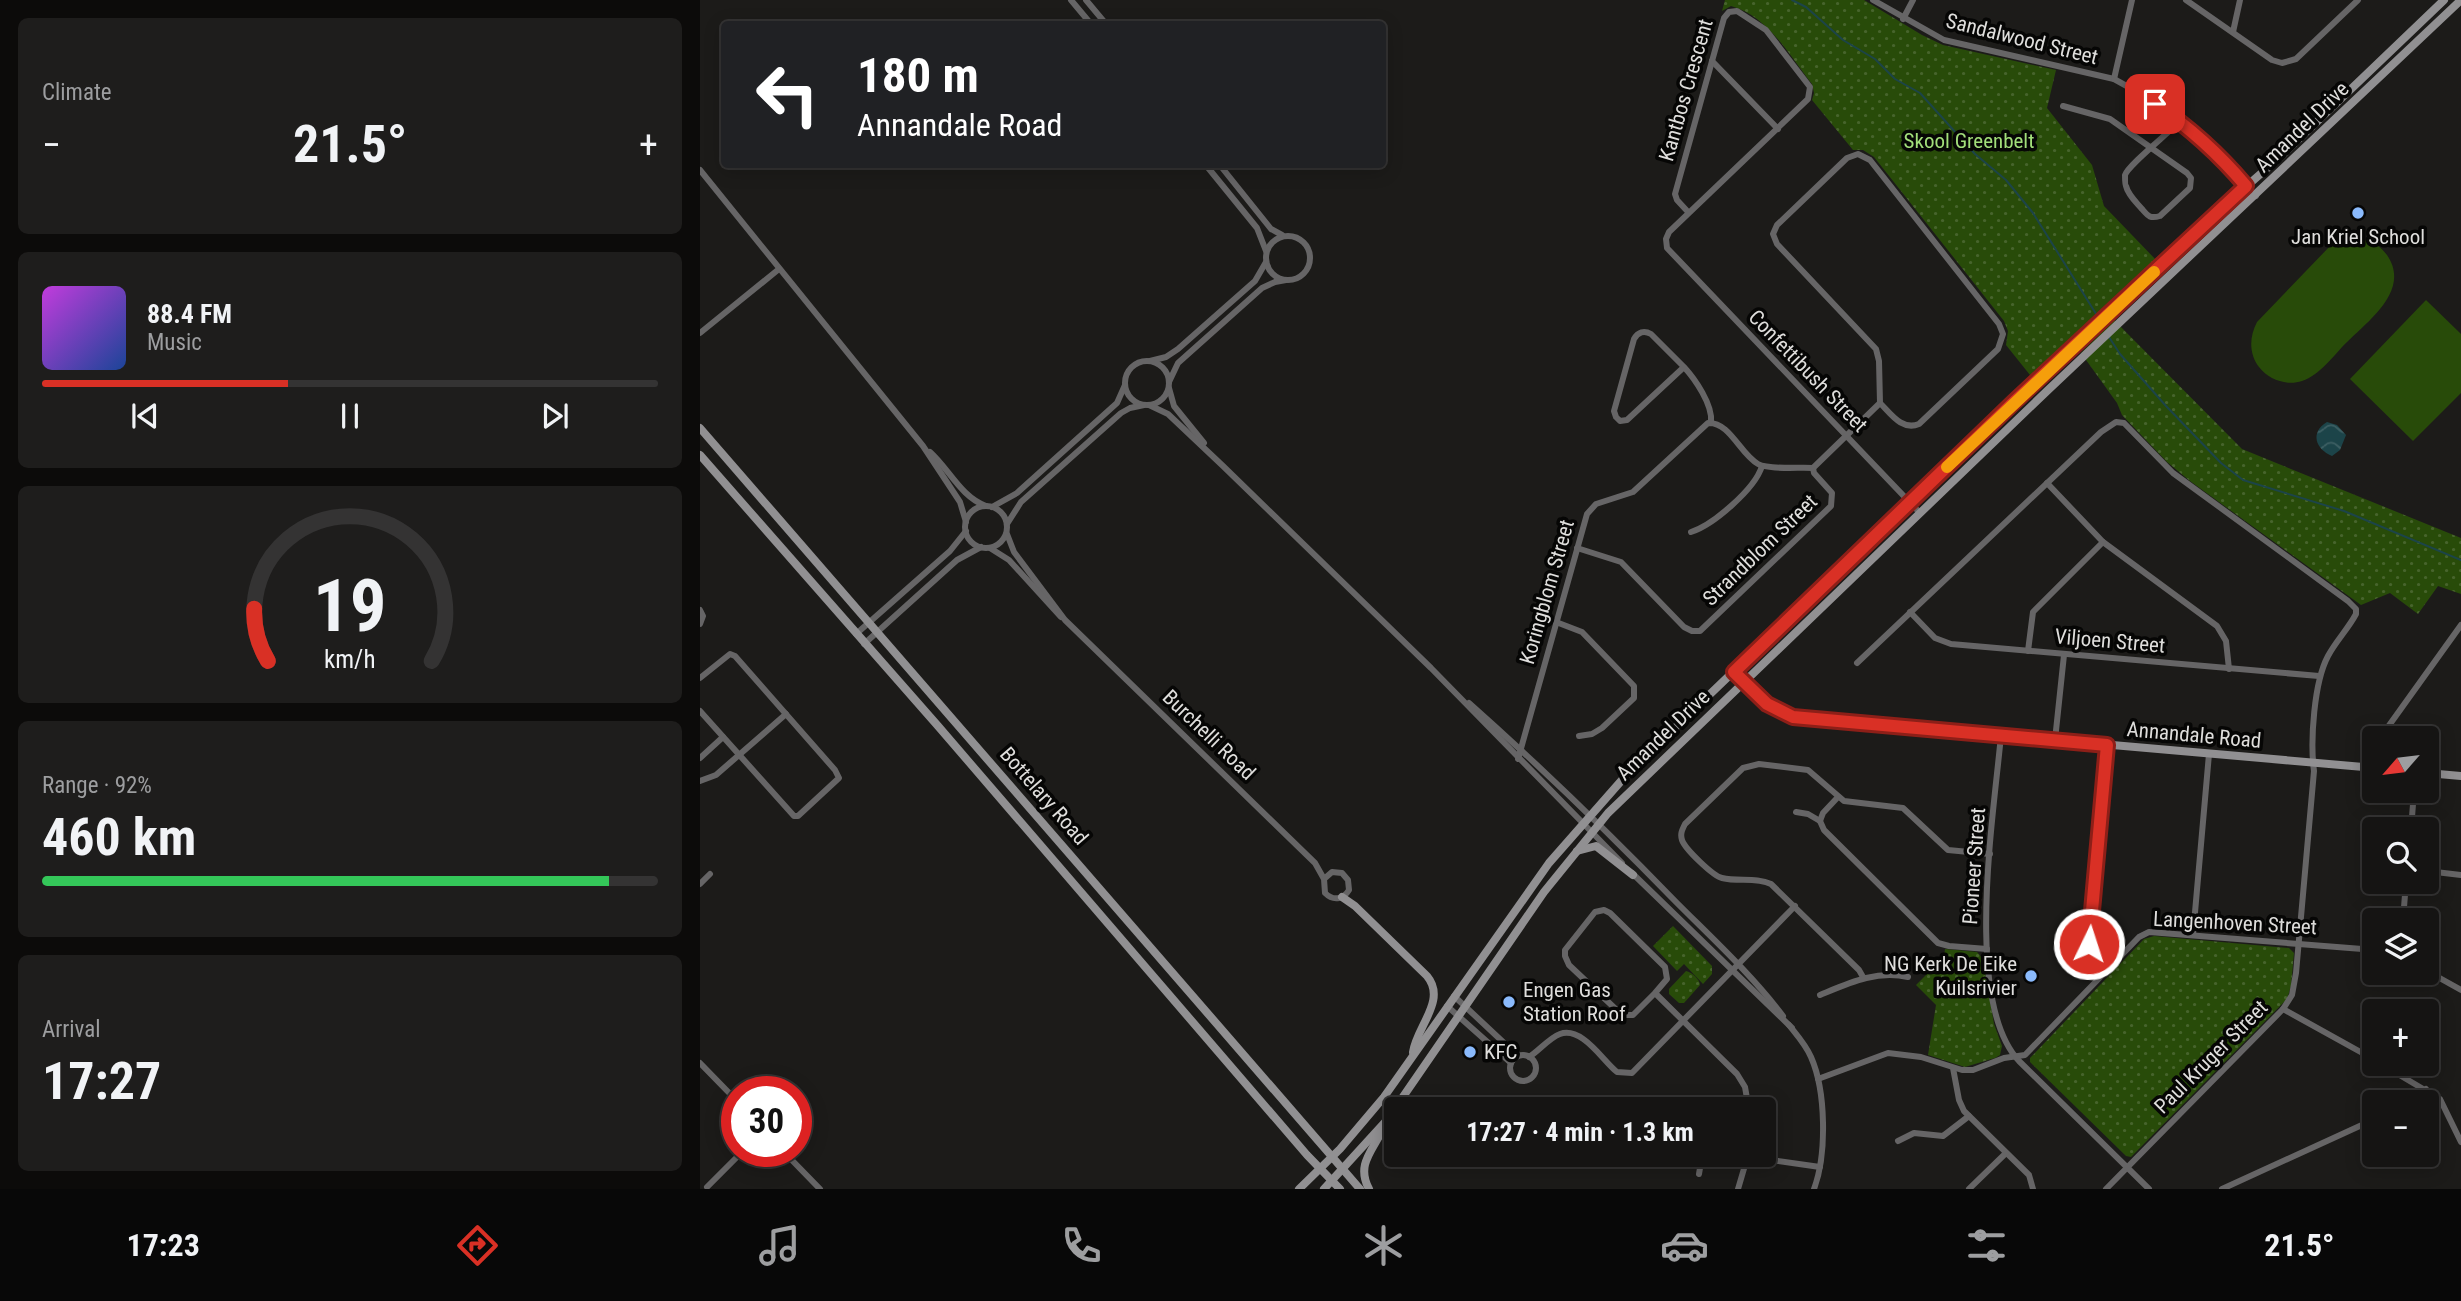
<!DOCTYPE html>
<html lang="en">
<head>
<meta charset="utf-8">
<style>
	:root { --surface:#151413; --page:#1e1d1c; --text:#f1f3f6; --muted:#9d9ea0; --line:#343333; --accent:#d93025 }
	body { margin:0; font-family:"Roboto Condensed",sans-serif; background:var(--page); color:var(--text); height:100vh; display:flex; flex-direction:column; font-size:26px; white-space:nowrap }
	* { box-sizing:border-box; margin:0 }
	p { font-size:23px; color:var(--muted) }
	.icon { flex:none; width:38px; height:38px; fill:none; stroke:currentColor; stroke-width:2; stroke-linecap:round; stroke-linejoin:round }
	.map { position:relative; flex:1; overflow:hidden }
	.details { display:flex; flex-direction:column; gap:18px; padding:18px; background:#0c0b0a; width:700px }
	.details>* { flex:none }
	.guide { position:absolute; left:21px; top:21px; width:665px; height:147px; border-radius:7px; box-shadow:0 4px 18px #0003,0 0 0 2px var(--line); background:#202124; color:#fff; overflow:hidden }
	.needle { width:46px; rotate:242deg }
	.tools { position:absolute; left:1662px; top:726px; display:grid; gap:14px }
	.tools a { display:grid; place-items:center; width:77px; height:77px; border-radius:7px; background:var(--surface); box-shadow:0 4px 18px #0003,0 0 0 2px var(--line); font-size:35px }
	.speed { position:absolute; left:21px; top:1076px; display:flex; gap:14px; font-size:35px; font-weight:700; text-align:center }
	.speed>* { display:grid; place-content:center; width:91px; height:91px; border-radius:50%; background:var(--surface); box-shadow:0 4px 18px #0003,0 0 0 2px var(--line); line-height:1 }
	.speed .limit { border:10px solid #d22; background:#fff; color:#111 }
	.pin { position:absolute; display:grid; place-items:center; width:60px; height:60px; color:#fff; margin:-30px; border-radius:14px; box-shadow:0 4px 10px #0006 }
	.me { position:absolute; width:77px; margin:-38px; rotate:4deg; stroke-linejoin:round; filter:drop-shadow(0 0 5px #0008) }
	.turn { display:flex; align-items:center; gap:24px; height:147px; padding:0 21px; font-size:32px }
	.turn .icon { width:91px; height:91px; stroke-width:2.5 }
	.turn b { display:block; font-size:49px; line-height:60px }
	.big { font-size:52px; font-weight:700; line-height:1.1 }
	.details .tile { flex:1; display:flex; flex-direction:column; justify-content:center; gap:10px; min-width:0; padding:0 24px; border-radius:10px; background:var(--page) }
	.details .dial { align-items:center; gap:0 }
	.dial svg { height:182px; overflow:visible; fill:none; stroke:var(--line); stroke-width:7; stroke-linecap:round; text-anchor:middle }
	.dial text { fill:var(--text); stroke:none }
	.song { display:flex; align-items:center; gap:21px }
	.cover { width:84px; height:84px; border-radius:10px; background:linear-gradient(135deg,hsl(290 70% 55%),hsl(220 70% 35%)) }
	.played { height:7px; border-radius:4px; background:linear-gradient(90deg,var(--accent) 40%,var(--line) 40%) }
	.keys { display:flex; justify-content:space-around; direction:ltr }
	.heat { display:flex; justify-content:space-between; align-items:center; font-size:38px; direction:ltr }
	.charge { height:10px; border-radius:5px; background:linear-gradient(90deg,#34c759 92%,var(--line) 0) }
	.trip { position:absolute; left:684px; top:1097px; width:392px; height:70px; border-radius:7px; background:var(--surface); box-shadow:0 4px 18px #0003,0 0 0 2px var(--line); font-weight:700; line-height:70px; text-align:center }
	.tab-bar { display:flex; height:112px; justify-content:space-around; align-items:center; background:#080808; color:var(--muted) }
	.tab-bar .icon { width:49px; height:49px }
	.tab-bar .on { color:var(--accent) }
	.tab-bar b { font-size:32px; color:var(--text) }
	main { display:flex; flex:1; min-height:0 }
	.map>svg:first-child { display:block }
</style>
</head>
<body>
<main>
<section class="details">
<div class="tile"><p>Climate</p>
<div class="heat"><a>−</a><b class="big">21.5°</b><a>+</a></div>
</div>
<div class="tile">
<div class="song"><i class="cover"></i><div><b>88.4 FM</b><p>Music</p></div></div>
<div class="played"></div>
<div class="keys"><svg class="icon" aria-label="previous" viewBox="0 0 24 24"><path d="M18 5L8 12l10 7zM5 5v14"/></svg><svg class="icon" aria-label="pause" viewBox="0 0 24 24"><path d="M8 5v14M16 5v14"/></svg><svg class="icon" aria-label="next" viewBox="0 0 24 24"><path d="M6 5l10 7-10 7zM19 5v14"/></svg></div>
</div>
<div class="tile dial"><svg viewBox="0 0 100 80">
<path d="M14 69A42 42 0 1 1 86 69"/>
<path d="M14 69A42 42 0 0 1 8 46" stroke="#d93025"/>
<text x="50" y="56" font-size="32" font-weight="700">19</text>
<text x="50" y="72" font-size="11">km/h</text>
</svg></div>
<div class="tile"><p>Range · 92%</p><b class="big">460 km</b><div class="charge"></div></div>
<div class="tile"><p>Arrival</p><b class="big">17:27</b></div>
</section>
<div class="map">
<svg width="1761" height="1189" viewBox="0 0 1761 1189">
	<defs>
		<pattern id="grass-dots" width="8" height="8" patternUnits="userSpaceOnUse" patternTransform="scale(1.75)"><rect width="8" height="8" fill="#284b09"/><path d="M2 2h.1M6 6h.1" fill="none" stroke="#47642c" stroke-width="1.8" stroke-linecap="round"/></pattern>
		<pattern id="water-waves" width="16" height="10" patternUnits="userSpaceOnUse" patternTransform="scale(1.75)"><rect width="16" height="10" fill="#1c4449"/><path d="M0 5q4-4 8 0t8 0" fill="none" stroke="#3d5f63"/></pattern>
	</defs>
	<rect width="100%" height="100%" fill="#1c1b19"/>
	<g fill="url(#grass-dots)">
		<path d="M1025 0H1164L1222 35 1243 45 1356 70 1347 108 1392 165 1404 206 1458 262 1334 380 1306 345 1308 331 1304 321 1174 157 1163 150H1153L1112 100 1114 93 1112 84C1090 56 1068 16 1031 6L1022 11Z"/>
		<path d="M1414 320 1542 449 1761 538V594L1738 586 1718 614 1690 593 1661 605 1490 481 1467 462 1422 415 1417 403 1381 353Z"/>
		<path d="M973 926 1012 966V974L1003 984 984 964 977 971 953 946Z"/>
		<path d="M1454 936 1589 948 1594 953 1591 986 1587 999 1431 1157 1426 1156 1330 1062V1058L1444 939Z"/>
		<path d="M1245 949 1277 952 1283 959 1294 1024 1302 1046 1300 1055 1295 1058 1265 1067 1228 1055 1236 1005 1216 985 1244 957Z"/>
		<path d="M986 971C992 972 1000 980 1000 985L984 1003H979L969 994V989Z"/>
	</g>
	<g fill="#284b09">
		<path d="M1655 238C1668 239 1679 244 1687 255 1711 290 1669 320 1646 343 1634 355 1620 375 1602 381 1587 386 1569 380 1559 367 1549 354 1549 337 1557 322L1631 245 1645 239Z"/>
		<path d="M1726 300 1761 334V393L1713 441 1650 379Z"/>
	</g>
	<path fill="url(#water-waves)" d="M1627 422 1637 425 1646 435 1640 450 1632 456C1615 449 1610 432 1627 422Z"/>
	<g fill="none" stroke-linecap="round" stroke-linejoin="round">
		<g stroke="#1c4449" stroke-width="2">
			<path d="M1092 0 1106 7 1143 40 1175 59 1195 79 1220 93 1275 154 1306 180 1333 213 1398 317"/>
			<path d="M1409 337 1420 354 1466 406 1521 463 1543 480 1644 511 1761 560"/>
		</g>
		<g stroke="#666566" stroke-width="6">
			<path d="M371 0 391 24"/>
			<path d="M386 0 406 24"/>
			<path d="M1173 0 1244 40 1414 79C1474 110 1511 148 1556 196"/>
			<path d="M1486 0 1572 60 1582 63 1596 59 1658 0"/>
			<path d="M1203 19 1213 0"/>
			<path d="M1533 32 1540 0"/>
			<path d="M1012 61 1078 129"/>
			<path d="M1414 79 1432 0"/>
			<path d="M1363 106 1410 119 1487 173 1491 178 1490 188 1460 216C1450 219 1448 216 1442 209 1436 202 1428 195 1426 186 1425 185 1425 177 1425 175 1428 165 1470 132 1480 121"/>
			<path d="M505 164 557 228 566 251"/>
			<path d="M519 164 571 229 582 235"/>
			<path d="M0 170 223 446 260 502 266 522"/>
			<path d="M989 213 977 200 975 194 1024 18 1029 12 1037 11 1066 30 1110 87 1108 99 969 232 966 239 967 248 1220 513"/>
			<circle cx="588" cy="258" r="22"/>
			<path d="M0 333 79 269"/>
			<path d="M450 361 466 357 478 349 555 281 566 262"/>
			<circle cx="447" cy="383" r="22"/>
			<path d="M984 367 951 334C944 330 938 332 934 339L914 411 916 417 920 421 927 420 984 367C995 379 1013 405 1011 422"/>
			<path d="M469 382 478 363 562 288 575 282 586 280"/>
			<path d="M469 388 474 406 504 443"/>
			<path d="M449 405 468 414 523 466 731 668 922 863"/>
			<path d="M230 452C249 469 261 497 286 506"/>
			<path d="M1347 483 1403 542 1517 626 1526 641 1529 669"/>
			<circle cx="286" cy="527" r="21"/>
			<path d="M292 507 317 493 417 403 425 385"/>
			<path d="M307 524 321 502 421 413 430 408 444 405"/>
			<path d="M991 532C1013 525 1055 489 1062 466"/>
			<path d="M307 534 314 552 365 620 615 863 624 879 625 893C633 901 643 900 649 890L648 880 642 873 632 872 624 879"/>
			<path d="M290 548 309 560 361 617"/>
			<path d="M877 548 921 562 984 627 992 631H1000L1131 506 1132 493 1114 473 1113 468"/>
			<path d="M0 610 3 616 0 624"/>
			<path d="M1210 612 1235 638 1251 644 1619 676"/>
			<path d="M856 622 882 632 934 686V698L902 728 892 734 879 736"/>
			<path d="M156 634 250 551 266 531"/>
			<path d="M164 644 257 560 281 547"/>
			<path d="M1328 651 1333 612 1403 542"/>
			<path d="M1157 663 1401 432 1416 422 1424 423 1473 473 1648 601 1656 609V614C1648 629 1636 641 1628 656 1614 682 1610 741 1614 771L1596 973 1592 995 1583 1009 1406 1189"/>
			<path d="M0 678 30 654 35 656 135 770 139 778 98 816H94L0 711"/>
			<path d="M769 703C841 767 910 834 977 903 1013 939 1052 975 1083 1016"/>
			<path d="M1301 735C1294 814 1263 1001 1319 1061L1449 1189"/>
			<path d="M1680 738 1761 625"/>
			<path d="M1355 740 1364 655"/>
			<path d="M0 758 23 737"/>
			<path d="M818 759 887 514 896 504 933 492 1008 423C1030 422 1040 454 1058 464 1069 470 1100 467 1113 468L1180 403 1179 361 1176 349 1077 244 1073 234 1077 225 1147 158 1158 154 1170 160 1299 324 1303 334 1298 349 1219 424C1202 431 1191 414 1180 403"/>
			<path d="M0 781 16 775 86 714"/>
			<path d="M1096 812 1108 814 1120 821 1124 830 1238 943 1249 946 1287 949"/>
			<path d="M1120 821 1123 813 1138 797"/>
			<path d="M1711 830 1714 791"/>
			<path d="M1727 871 1761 875"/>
			<path d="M932 873 1092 1028"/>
			<path d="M0 884 10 874"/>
			<path d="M1703 920 1706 882"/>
			<path d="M1493 935 1509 754"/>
			<path d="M1727 971 1761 990"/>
			<path d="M1405 973 1390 949 1389 938 1407 745"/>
			<path d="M1163 977 1159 970 1071 884C1056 877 1038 882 1022 878 1013 876 985 849 982 840 980 834 982 830 985 824L1043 768 1059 764 1108 770 1144 801 1203 808 1248 850 1290 854"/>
			<path d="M955 993 967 979 965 967 910 913 904 910 895 912 865 950V956L869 965 922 1015H933L955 993 1037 1074 1045 1087 1049 1110"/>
			<path d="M1120 995C1149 983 1176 970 1208 977"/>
			<path d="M754 996 818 1056"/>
			<path d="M747 1006 811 1063"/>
			<path d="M1583 1009 1675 1060"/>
			<path d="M1089 1025C1097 1035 1106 1045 1111 1057 1126 1091 1127 1154 1114 1189"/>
			<circle cx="823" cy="1068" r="13"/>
			<path d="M829 1057C839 1051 849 1038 860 1034 882 1026 903 1061 917 1072L932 1073 1095 906"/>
			<path d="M0 1063 37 1101"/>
			<path d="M1681 1064 1740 1099 1761 1142"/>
			<path d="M1253 1068 1259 1100 1264 1111 1329 1175 1333 1189"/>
			<path d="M1118 1079 1188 1053 1221 1057 1262 1070H1273L1304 1058 1325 1055 1439 937 1449 932 1675 950"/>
			<path d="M1712 1102 1726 1089"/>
			<path d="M1198 1141 1214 1133 1243 1136 1269 1116"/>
			<path d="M84 1152 120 1189"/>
			<path d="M1037 1155 1120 1167"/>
			<path d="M999 1174 1001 1162 1008 1155"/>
			<path d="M7 1187 42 1152"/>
			<path d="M1038 1189 1048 1155"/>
			<path d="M1269 1189 1306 1153"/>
			<path d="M1522 1189 1675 1119"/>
		</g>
		<g stroke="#919092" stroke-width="8">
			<path d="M0 428 660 1189"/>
			<path d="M0 455 238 726 607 1155 640 1189"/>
			<path d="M1034 672 1067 704 1093 717 1675 768"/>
			<path d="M1727 773 1761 776"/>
			<path d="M877 851 896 846 933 875"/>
			<path d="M642 897 655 906 727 976C747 1000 717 1026 713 1052"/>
			<path d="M599 1189 640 1149 684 1097 849 863 929 772 1314 402 1508 220 1581 156 1744 0"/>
			<path d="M624 1189 687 1120 844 892 908 813 1347 391 1761 0"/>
			<path d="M669 1189C655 1163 675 1149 684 1126"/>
		</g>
	</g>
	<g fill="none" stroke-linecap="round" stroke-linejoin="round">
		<defs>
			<path id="route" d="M1389 944 1407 745 1093 717 1067 704 1034 672 1314 402 1546 186C1519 154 1489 127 1455 104"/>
		</defs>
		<use href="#route" stroke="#8d1f18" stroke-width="18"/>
		<use href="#route" stroke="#d93025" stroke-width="12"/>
		<path stroke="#f59e0b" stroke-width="12" d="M1247 467 1454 272"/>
	</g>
	<g fill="#8abafc" stroke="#060605" stroke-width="2.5">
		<circle cx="1658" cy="213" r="7"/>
		<circle cx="1331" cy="976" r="7"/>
		<circle cx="809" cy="1002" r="7"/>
		<circle cx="770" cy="1052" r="7"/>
	</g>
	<g text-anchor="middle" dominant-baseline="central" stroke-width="7" stroke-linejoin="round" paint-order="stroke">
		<g font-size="21" fill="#dfdedc" stroke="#060605">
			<text transform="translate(1322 39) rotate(14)">Sandalwood Street</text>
			<text transform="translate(986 90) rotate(-74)">Kantbos Crescent</text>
			<text transform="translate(1602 127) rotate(-44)">Amandel Drive</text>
			<text transform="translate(1108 371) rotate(46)">Confettibush Street</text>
			<text transform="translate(1060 550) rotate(-44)">Strandblom Street</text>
			<text transform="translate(847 592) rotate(-74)">Koringblom Street</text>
			<text transform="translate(1410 641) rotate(5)">Viljoen Street</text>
			<text transform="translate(509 735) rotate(44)">Burchelli Road</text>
			<text transform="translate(963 735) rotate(-44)">Amandel Drive</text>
			<text transform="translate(1494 735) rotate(5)">Annandale Road</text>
			<text transform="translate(344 796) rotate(49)">Bottelary Road</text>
			<text transform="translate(1274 866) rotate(-86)">Pioneer Street</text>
			<text transform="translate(1535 923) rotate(3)">Langenhoven Street</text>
			<text transform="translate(1511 1057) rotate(-45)">Paul Kruger Street</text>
		</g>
		<g font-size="21" fill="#a2de7a" stroke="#060605">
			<text x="1269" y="141">Skool Greenbelt</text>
		</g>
		<g font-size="21" fill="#dfdedc" stroke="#060605" text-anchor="start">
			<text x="1658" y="237" text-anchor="middle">Jan Kriel School</text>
			<text x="1317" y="964" text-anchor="end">NG Kerk De Eike<tspan x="1317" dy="24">Kuilsrivier</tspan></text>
			<text x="823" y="990">Engen Gas<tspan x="823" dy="24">Station Roof</tspan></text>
			<text x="784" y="1052">KFC</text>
		</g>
	</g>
</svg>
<div class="tools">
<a><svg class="needle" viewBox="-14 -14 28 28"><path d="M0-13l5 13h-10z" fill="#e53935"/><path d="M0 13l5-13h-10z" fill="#9d9ea0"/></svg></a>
<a><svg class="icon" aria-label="search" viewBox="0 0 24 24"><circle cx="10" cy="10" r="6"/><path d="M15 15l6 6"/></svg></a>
<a><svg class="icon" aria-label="layers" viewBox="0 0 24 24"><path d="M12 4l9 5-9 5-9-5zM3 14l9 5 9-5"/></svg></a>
<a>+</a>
<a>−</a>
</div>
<div class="speed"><div class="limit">30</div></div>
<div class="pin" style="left:1455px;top:104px;background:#d93025"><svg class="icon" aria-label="arrive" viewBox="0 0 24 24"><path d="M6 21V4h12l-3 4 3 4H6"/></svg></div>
<svg class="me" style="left:1389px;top:944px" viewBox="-20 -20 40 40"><circle r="17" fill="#d93025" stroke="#fff" stroke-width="3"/><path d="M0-11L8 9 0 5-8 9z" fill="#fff"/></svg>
<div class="trip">17:27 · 4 min · 1.3 km</div>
<div class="guide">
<div class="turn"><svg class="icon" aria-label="left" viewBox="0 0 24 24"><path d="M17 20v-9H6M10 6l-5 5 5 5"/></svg><div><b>180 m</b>Annandale Road</div></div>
</div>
</div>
</main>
<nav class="tab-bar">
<b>17:23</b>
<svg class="icon on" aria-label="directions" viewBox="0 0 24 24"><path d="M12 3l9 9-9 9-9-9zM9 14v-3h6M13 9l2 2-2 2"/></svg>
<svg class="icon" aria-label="music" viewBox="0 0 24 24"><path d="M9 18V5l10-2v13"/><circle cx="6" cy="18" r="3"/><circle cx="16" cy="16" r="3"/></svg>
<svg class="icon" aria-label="phone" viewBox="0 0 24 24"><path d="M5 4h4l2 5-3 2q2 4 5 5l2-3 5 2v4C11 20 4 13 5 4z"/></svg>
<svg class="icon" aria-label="climate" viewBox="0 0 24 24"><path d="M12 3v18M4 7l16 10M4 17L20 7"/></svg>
<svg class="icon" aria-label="car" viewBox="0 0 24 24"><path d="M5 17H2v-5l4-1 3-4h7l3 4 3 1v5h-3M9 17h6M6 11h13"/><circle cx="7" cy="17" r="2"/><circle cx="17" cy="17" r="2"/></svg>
<svg class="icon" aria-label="filters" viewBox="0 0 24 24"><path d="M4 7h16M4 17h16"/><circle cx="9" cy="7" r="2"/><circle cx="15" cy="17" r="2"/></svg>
<b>21.5°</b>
</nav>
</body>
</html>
